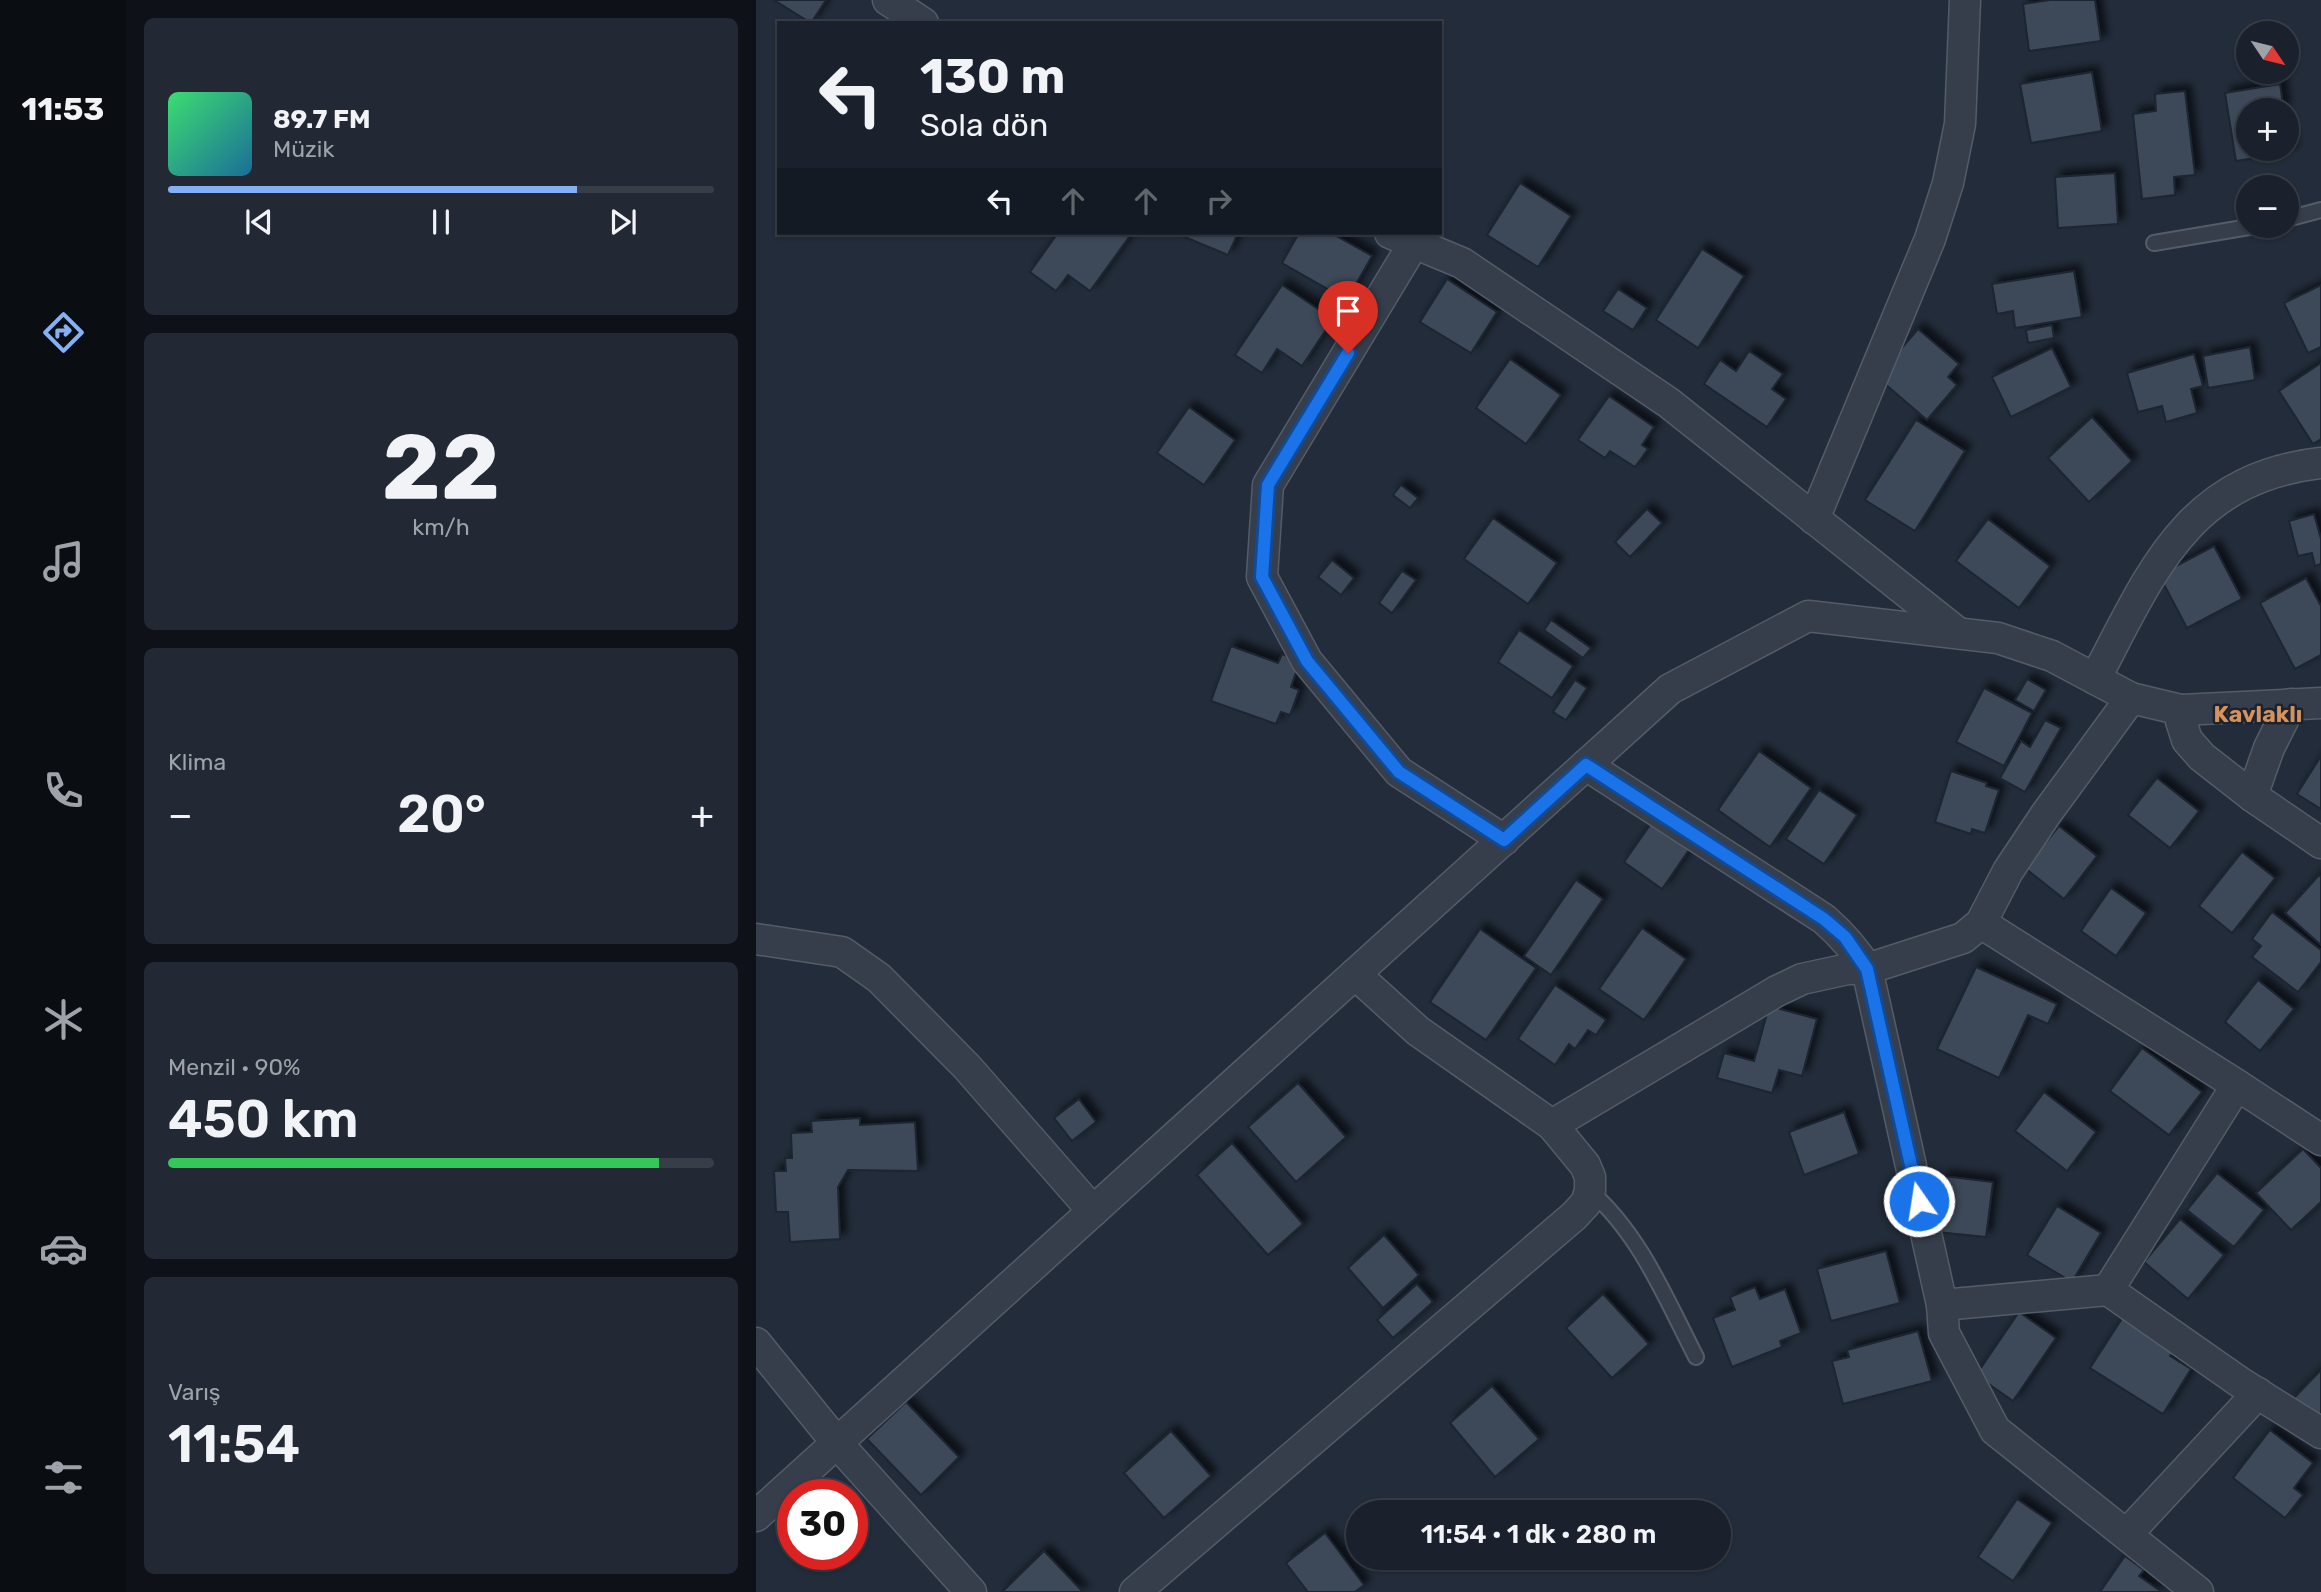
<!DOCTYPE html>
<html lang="tr">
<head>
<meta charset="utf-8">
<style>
	:root { --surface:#1a212c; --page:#232934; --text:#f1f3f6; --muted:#9fa3a9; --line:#383e48; --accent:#84b0f7 }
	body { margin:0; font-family:Rubik,sans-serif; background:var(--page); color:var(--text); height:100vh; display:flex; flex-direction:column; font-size:26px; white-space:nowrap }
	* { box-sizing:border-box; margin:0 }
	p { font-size:23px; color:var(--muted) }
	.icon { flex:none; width:38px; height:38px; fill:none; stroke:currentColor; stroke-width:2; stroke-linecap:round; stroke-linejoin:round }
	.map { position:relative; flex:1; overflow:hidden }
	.drawer { display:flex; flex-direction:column; gap:18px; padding:18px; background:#0e1218; width:630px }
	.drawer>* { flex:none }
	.top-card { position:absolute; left:21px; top:21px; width:665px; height:214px; border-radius:0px; box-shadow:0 2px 5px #0004,0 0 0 2px var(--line); background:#1a212c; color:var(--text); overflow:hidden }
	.needle { width:46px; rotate:125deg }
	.buttons { position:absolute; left:1480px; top:21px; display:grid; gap:14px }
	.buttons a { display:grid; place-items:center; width:63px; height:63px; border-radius:50%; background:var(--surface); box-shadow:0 2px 5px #0004,0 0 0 2px var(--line); font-size:35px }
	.speed { position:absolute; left:21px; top:1479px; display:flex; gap:14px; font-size:35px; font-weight:700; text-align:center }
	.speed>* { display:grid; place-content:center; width:91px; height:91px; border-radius:50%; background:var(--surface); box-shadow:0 2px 5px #0004,0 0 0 2px var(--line); line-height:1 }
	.speed .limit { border:10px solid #d22; background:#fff; color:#111 }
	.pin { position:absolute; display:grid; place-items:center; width:60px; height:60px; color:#fff; margin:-72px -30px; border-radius:50% 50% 50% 0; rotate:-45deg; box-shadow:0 0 7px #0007 }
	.pin .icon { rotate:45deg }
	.me { position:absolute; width:77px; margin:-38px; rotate:347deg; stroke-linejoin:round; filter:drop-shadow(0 0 5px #0008) }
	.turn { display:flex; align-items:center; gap:24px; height:147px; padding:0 28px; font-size:32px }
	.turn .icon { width:91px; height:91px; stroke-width:2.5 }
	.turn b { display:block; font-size:49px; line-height:60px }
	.lanes { display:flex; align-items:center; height:66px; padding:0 28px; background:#0003; justify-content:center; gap:35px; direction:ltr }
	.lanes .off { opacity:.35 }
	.big { font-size:52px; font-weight:600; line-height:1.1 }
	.drawer .tile { flex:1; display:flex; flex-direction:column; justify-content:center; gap:10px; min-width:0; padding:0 24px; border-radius:10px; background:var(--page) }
	.drawer .dial { align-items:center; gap:0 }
	.dial b { font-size:91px; line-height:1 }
	.song { display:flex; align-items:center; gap:21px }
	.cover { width:84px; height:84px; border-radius:10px; background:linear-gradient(135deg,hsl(140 70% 55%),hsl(200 70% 35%)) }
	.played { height:7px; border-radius:4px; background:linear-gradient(90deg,var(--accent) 75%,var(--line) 75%) }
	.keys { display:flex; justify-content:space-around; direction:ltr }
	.heat { display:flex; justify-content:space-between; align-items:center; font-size:38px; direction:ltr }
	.charge { height:10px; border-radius:5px; background:linear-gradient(90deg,#34c759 90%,var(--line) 0) }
	.trip { position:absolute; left:590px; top:1500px; width:385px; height:70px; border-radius:35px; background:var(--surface); box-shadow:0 2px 5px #0004,0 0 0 2px var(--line); font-weight:600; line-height:70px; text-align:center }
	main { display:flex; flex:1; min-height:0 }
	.dock { display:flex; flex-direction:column; width:126px; justify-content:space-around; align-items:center; background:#0a0d12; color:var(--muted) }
	.dock .icon { width:49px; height:49px }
	.dock .on { color:var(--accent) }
	.dock b { font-size:32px; color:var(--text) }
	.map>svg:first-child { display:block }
</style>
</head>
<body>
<main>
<nav class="dock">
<b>11:53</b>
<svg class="icon on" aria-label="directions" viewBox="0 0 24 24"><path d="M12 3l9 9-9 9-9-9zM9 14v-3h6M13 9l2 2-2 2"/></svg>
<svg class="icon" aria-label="music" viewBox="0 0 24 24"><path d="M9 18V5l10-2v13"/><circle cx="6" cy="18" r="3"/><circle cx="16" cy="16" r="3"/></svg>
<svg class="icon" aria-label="phone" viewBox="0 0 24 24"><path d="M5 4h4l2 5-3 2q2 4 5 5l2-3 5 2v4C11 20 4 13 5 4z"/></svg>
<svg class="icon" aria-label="climate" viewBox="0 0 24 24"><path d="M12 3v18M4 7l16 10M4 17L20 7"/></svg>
<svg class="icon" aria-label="car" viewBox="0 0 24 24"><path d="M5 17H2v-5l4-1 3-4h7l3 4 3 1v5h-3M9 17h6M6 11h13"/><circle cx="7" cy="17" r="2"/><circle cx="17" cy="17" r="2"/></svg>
<svg class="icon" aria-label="filters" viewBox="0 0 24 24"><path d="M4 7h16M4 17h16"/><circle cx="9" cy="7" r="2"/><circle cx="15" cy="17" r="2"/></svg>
</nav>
<section class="drawer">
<div class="tile">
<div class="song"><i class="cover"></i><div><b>89.7 FM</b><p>Müzik</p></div></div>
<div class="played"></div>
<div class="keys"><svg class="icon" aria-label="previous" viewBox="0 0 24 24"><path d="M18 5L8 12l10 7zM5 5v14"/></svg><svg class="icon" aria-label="pause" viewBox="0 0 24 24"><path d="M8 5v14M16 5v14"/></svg><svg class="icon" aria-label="next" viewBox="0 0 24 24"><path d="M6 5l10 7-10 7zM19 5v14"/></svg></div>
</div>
<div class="tile dial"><b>22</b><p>km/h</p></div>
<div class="tile"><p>Klima</p>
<div class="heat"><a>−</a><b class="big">20°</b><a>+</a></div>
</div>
<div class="tile"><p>Menzil · 90%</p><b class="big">450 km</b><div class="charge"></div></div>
<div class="tile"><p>Varış</p><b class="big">11:54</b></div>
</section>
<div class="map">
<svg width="1565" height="1592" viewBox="0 0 1565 1592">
	<defs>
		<filter id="shadow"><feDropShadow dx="6" dy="-6" stdDeviation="3.5" flood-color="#0009"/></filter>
	</defs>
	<rect width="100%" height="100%" fill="#222c3a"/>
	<g fill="#3e4a59" stroke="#1d2531" stroke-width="2" filter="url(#shadow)">
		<path d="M18 0H70L55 23Z"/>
		<path d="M1294 0H1339L1345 41 1273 51 1267 4Z"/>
		<path d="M1336 72 1346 131 1275 143 1264 84Z"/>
		<path d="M1524 84 1528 110H1493V149H1531V130L1535 152 1480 161 1469 93Z"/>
		<path d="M1429 91 1439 175 1418 177 1419 195 1386 199 1377 114 1400 111 1399 94Z"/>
		<path d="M1359 173 1362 224 1302 228 1299 177Z"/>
		<path d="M764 183 815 216 782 267 731 235Z"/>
		<path d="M302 233H376L334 291 312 275 300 291 274 272Z"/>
		<path d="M419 233H482L472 255Z"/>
		<path d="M543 233H575L616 256 591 300 526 263Z"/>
		<path d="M946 249 988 276 942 348 900 320Z"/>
		<path d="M1318 271 1326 317 1259 328 1257 311 1241 314 1236 284Z"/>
		<path d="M691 279 741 312 715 353 664 322Z"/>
		<path d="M526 285 577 319 546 366 521 349 506 373 479 355Z"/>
		<path d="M1565 285V347L1552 353 1528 303Z"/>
		<path d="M862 289 891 308 877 330 847 311Z"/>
		<path d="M1296 325 1298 338 1272 343 1270 330Z"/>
		<path d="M1162 329 1203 364 1192 377 1201 385 1171 420 1121 377Z"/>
		<path d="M1494 347 1499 380 1452 388 1447 356Z"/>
		<path d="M1296 348 1315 387 1255 417 1236 377Z"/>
		<path d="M993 351 1027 374 1016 389 1030 399 1011 427 948 384 964 360 980 371Z"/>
		<path d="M1438 354 1447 386 1435 389 1441 413 1410 422 1406 406 1382 412 1371 373Z"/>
		<path d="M754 359 805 395 770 444 720 408Z"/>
		<path d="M1565 363V439L1557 444 1523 391Z"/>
		<path d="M853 396 898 427 886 445 892 449 879 467 854 451 849 458 822 440Z"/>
		<path d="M433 407 479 440 448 485 401 453Z"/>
		<path d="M1336 417 1376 461 1333 502 1292 458Z"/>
		<path d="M1160 420 1209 451 1159 531 1109 500Z"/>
		<path d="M645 485 662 498 654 508 637 495Z"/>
		<path d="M891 509 906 523 874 557 859 542Z"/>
		<path d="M1558 514 1565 539V564L1559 566 1556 553 1542 556 1533 521Z"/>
		<path d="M737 518 801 563 772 604 708 559Z"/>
		<path d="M1232 519 1294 566 1263 608 1200 561Z"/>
		<path d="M1458 546 1486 599 1431 628 1403 575Z"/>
		<path d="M576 560 598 578 585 595 562 577Z"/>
		<path d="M646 571 660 580 636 613 623 603Z"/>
		<path d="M1550 578 1565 606V655L1539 669 1504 603Z"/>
		<path d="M795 620 835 648 827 658 788 630Z"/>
		<path d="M763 630 817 666 796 698 742 662Z"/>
		<path d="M475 646 522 663 526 654 544 661 535 687 543 690 534 715 525 712 520 724 455 701Z"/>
		<path d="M1271 679 1290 690 1278 711 1259 700Z"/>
		<path d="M819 680 831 688 810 720 797 712Z"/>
		<path d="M1228 688 1276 713 1248 766 1200 742Z"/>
		<path d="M1289 720 1305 728 1269 792 1244 778 1265 741 1274 747Z"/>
		<path d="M1003 751 1055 788 1014 847 962 810Z"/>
		<path d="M1565 756V809L1541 794Z"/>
		<path d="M1195 771 1231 783 1230 786 1243 790 1229 833 1216 829 1215 834 1179 822Z"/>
		<path d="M1401 778 1443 811 1414 848 1372 815Z"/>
		<path d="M1063 790 1101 815 1068 864 1030 839Z"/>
		<path d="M899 818 937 844 906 889 868 862Z"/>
		<path d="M1303 826 1341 856 1308 899 1269 868Z"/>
		<path d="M1486 852 1519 878 1476 933 1443 906Z"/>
		<path d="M1563 875 1565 877V945L1529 913Z"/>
		<path d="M820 880 847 899 795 975 768 956Z"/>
		<path d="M1355 888 1390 913 1360 956 1325 931Z"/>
		<path d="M1516 912 1565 950V962L1542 992 1496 957 1505 946 1496 939Z"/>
		<path d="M886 928 930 959 888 1020 843 989Z"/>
		<path d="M724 929 780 968 730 1040 674 1002Z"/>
		<path d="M1220 967 1301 1004 1292 1024 1272 1015 1243 1078 1181 1049Z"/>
		<path d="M1502 980 1538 1009 1504 1051 1469 1022Z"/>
		<path d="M799 985 850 1020 840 1035 832 1030 819 1049 813 1044 799 1065 762 1039Z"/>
		<path d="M1013 1006 1061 1019 1046 1076 1023 1070 1016 1093 961 1078 968 1053 998 1061Z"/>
		<path d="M1386 1048 1446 1092 1413 1135 1354 1091Z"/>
		<path d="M542 1083 590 1137 540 1182 492 1127Z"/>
		<path d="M1288 1092 1340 1132 1311 1171 1259 1131Z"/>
		<path d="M323 1099 340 1122 316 1141 298 1118Z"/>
		<path d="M1088 1112 1103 1154 1048 1175 1033 1132Z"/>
		<path d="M104 1118V1125L159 1122 162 1171 92 1170 82 1187 84 1239 34 1242 32 1212H20L18 1171H30L29 1158H36L35 1133 56 1132 55 1121Z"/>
		<path d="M476 1143 547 1224 512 1255 441 1175Z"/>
		<path d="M1547 1149 1565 1168V1202L1535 1230 1500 1193Z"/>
		<path d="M1461 1173 1508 1210 1478 1247 1431 1210Z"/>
		<path d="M1187 1176 1237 1182 1230 1237 1181 1232Z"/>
		<path d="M1301 1206 1345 1233 1316 1282 1271 1255Z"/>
		<path d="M1424 1219 1468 1255 1432 1299 1388 1262Z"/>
		<path d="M628 1235 663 1275 627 1308 592 1268Z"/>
		<path d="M1130 1251 1144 1303 1075 1321 1061 1269Z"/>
		<path d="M661 1284 677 1302 637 1338 621 1320Z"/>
		<path d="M999 1287 1004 1299 1029 1289 1045 1333 1024 1341 1026 1347 976 1367 957 1318 979 1310 974 1297Z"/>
		<path d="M847 1294 893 1344 856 1378 810 1328Z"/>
		<path d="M1263 1312 1300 1338 1257 1401 1220 1375Z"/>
		<path d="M1367 1317 1418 1349 1414 1356 1435 1369 1407 1414 1334 1368Z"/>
		<path d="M1162 1331 1176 1381 1087 1404 1076 1361 1093 1357 1091 1350Z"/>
		<path d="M1565 1370V1421L1533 1403Z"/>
		<path d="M736 1386 783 1439 739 1477 694 1423Z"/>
		<path d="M150 1402 203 1457 165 1495 111 1439Z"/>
		<path d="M1514 1430 1557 1463 1538 1488 1547 1495 1529 1518 1477 1478Z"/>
		<path d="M415 1431 455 1476 408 1518 368 1473Z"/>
		<path d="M1261 1499 1296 1523 1257 1581 1222 1557Z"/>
		<path d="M569 1533 608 1585 599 1592H552L530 1563Z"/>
		<path d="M288 1551 327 1592H246Z"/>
		<path d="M1369 1556 1388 1570 1383 1576 1406 1592H1344Z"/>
	</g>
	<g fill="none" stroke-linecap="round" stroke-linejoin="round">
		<defs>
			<g id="lane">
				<path d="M1531 219 1565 210"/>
				<path d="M1398 243 1499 226"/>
				<path d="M834 1191C884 1234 910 1299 940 1357"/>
			</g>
			<g id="street">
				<path d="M132 0 167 23"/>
				<path d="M634 233 706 263 913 403 1202 633"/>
				<path d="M658 243 512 485 506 577 551 661 643 772 748 840"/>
				<path d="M1058 519 1174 239 1192 183 1204 124 1209 0"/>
				<path d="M1339 679C1395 574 1430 478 1565 463"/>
				<path d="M1425 710V721L1431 740 1446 757 1496 796 1565 843"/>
				<path d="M830 765 1068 919C1085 934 1099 949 1111 969L1186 1305 1188 1333 1239 1430 1442 1592"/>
				<path d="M1496 796 1513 748 1535 704"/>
				<path d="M1225 923 1481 1085 1352 1290"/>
				<path d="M0 939 86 952 123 978 211 1067 337 1211"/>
				<path d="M1481 1085 1565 1140"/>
				<path d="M796 1125 1021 991 1046 979 1092 969H1111L1207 938 1225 923 1252 871 1290 814 1375 698"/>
				<path d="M1186 1305 1352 1290 1485 1383 1565 1433"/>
				<path d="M0 1343 81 1443 215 1592"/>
				<path d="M0 1516 914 689 1052 616 1242 638 1296 656 1375 698 1425 710 1565 703"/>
				<path d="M1371 1534 1502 1393"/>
				<path d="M379 1592 818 1216 830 1203 834 1191V1177L829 1165 796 1125 662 1031 599 974"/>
			</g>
		</defs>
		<use href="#lane" stroke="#535c68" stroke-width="18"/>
		<use href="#street" stroke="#535c68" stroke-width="33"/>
		<use href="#lane" stroke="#353e4a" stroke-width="14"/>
		<use href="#street" stroke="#353e4a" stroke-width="30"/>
	</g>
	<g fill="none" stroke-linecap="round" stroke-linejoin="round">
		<defs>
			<path id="route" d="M592 353 512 485 506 577 551 661 643 772 748 840 830 765 1068 919 1089 937 1111 969 1163 1201"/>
		</defs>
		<use href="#route" stroke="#114b97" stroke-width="18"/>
		<use href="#route" stroke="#1a73e8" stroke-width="12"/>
	</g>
	<g text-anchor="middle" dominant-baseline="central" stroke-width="5" stroke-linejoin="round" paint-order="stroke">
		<g font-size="23" font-weight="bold" fill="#d3925e" stroke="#1b232f">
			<text x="1502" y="714">Kavlaklı</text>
		</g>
	</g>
</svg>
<div class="buttons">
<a><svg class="needle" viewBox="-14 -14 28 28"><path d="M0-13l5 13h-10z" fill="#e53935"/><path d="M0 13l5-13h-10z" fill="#9fa3a9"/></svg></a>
<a>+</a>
<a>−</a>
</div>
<div class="speed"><div class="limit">30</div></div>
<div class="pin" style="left:592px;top:353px;background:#d93025"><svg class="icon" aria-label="arrive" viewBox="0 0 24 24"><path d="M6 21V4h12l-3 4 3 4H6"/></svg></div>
<svg class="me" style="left:1163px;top:1201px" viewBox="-20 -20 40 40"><circle r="17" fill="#1a73e8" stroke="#fff" stroke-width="3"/><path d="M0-11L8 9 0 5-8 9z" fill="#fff"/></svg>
<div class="trip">11:54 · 1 dk · 280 m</div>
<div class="top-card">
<div class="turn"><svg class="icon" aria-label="left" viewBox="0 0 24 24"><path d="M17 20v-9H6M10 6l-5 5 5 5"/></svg><div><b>130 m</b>Sola dön</div></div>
<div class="lanes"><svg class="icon" aria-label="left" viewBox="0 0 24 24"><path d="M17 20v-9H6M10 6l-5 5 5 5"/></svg><svg class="icon off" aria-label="ahead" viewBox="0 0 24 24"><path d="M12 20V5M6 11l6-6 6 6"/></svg><svg class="icon off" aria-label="ahead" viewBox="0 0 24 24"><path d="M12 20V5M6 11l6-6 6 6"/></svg><svg class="icon off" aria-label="right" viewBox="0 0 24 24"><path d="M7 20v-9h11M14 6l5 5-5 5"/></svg></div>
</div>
</div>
</main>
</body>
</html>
